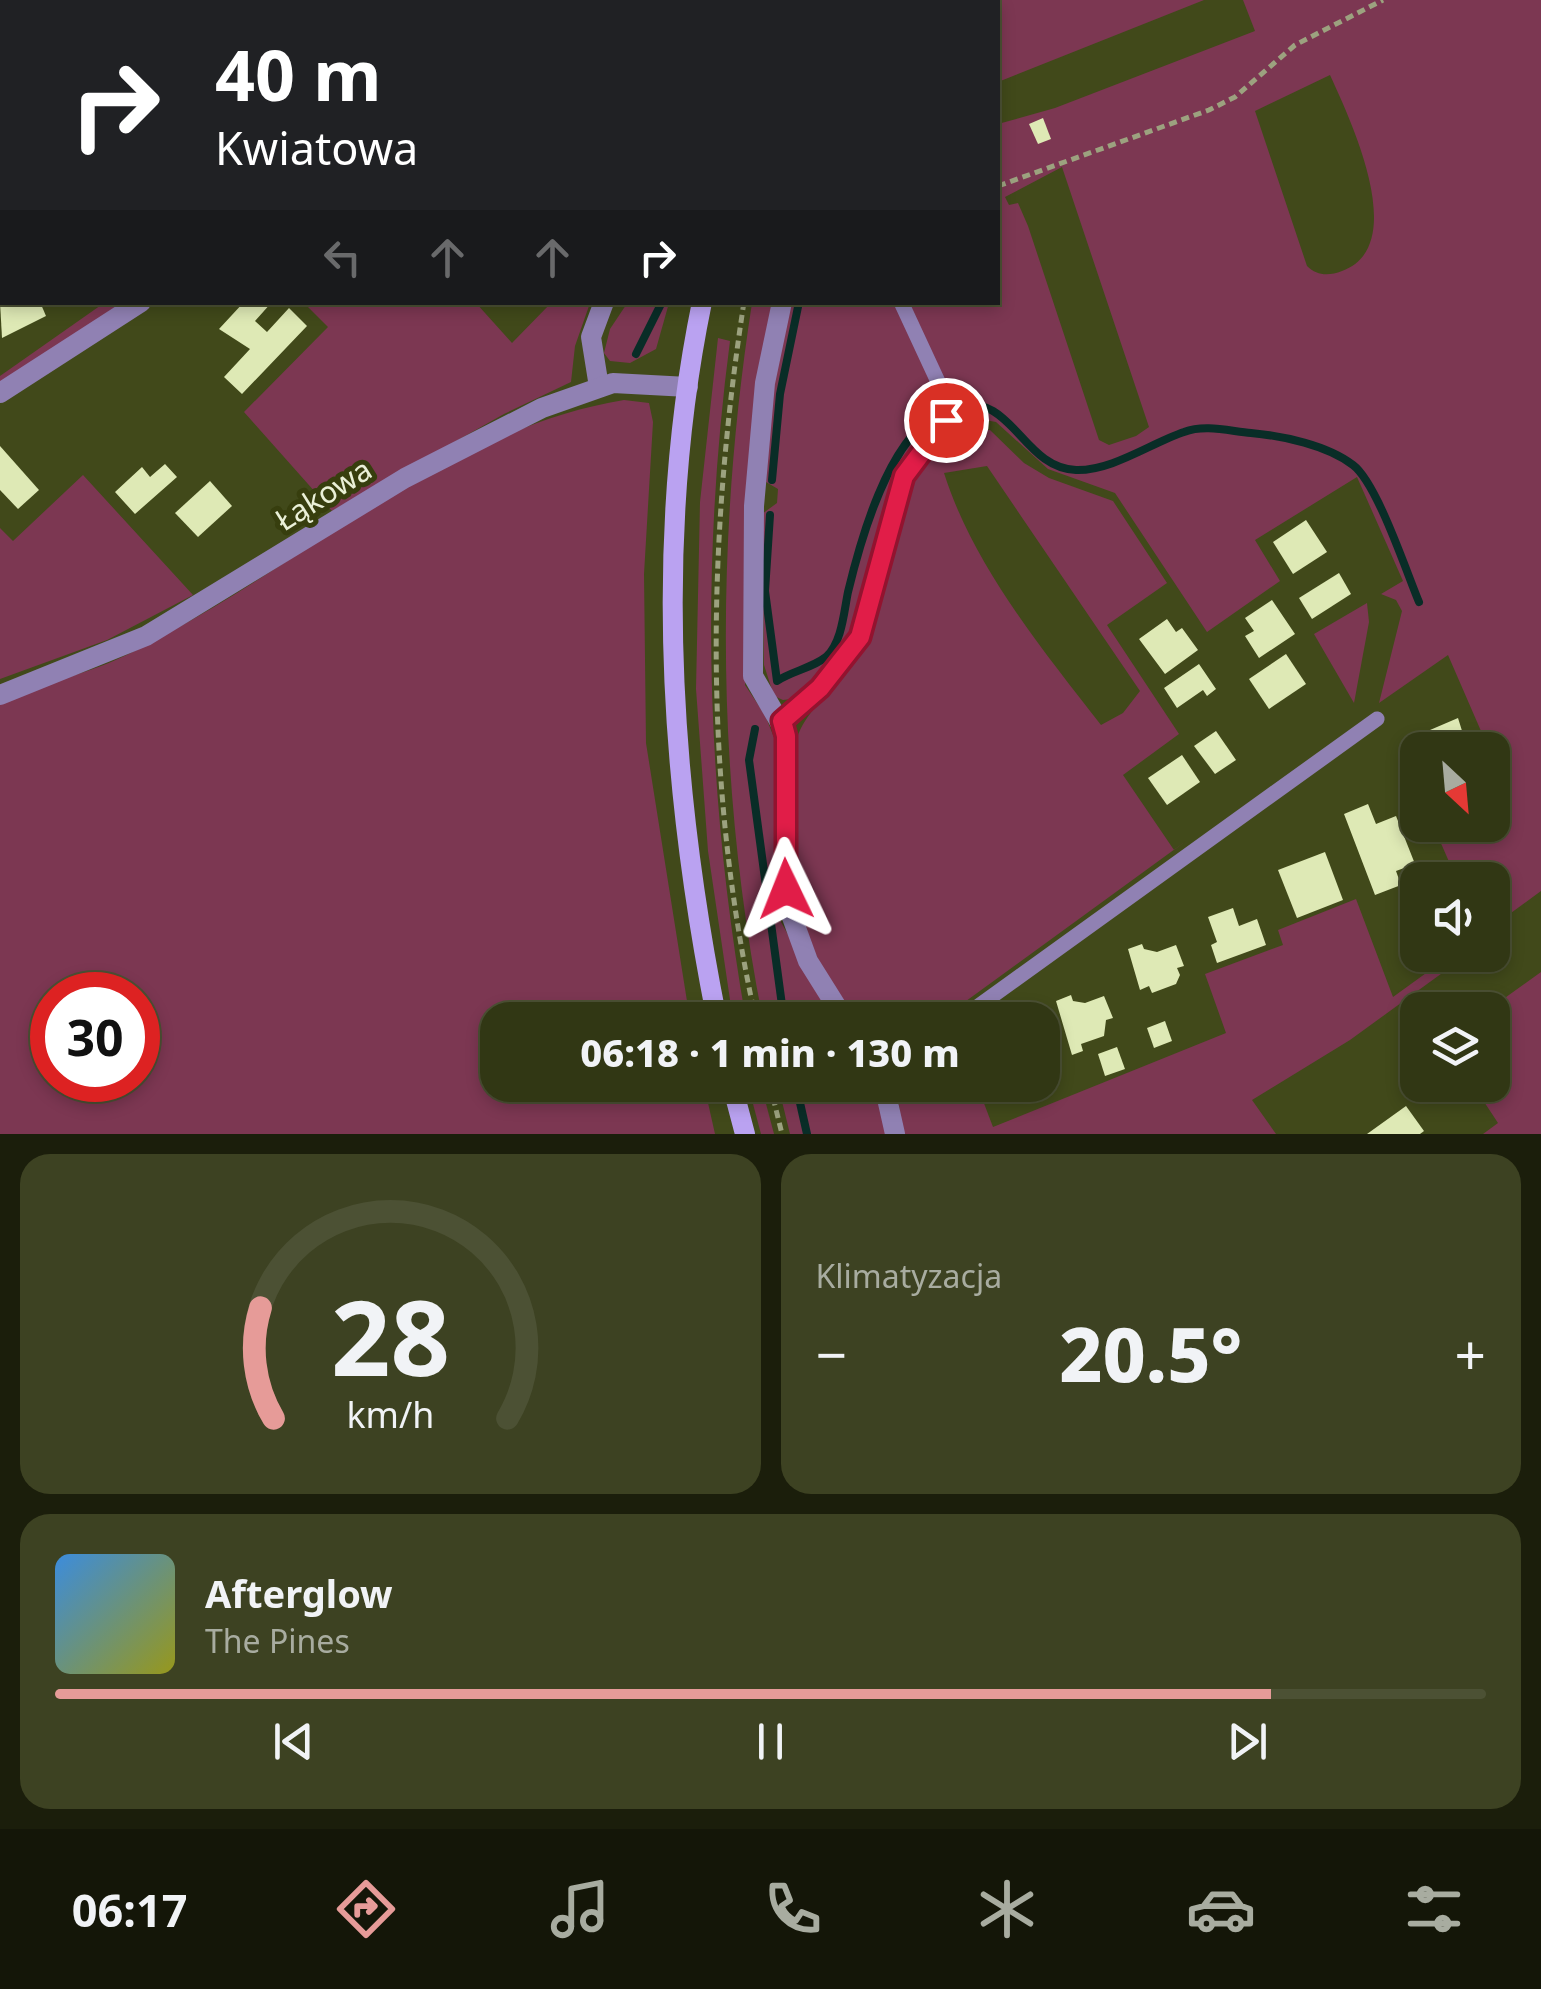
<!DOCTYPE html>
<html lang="pl">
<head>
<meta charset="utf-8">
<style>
	:root { --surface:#313714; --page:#3d4222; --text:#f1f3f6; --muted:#a8aca0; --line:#4c5134; --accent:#e69b98 }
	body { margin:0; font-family:"Noto Sans",sans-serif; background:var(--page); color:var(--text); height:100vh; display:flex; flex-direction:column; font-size:38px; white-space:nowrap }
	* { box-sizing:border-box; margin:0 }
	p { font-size:32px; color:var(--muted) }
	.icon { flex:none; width:55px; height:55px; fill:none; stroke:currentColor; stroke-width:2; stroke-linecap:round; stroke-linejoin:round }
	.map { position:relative; height:1134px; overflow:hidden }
	.side { display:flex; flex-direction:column; gap:20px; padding:20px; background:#1b1e0b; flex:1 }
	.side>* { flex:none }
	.top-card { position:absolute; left:0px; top:0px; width:1000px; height:305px; box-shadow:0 5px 15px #0003,0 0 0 2px var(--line); background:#202124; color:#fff; overflow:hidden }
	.needle { width:65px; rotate:154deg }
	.fabs { position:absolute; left:1400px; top:732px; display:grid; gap:20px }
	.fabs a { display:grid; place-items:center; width:110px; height:110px; border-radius:20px; background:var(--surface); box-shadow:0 5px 15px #0003,0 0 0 2px var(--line); font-size:50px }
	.speed { position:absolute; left:30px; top:972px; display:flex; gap:20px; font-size:50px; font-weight:700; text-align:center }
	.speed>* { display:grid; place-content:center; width:130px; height:130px; border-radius:50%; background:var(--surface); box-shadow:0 5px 15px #0003,0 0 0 2px var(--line); line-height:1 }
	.speed .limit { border:15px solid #d22; background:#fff; color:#111 }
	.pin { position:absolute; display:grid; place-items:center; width:85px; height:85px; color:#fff; margin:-42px; border:5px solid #fff; border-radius:50%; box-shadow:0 2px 10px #0007 }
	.me { position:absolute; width:110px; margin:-55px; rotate:358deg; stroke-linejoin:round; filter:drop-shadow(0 0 8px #0008) }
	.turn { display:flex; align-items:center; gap:35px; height:210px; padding:0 50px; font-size:45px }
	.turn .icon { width:130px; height:130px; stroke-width:2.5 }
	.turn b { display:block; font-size:70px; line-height:85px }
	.lanes { display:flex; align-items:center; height:95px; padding:0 50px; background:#0003; justify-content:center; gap:50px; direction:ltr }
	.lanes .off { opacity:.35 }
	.big { font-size:75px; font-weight:800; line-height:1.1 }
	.side .tile { flex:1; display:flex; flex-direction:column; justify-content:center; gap:15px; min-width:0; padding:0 35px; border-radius:30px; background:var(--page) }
	.side .dial { align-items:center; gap:0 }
	.dial svg { height:260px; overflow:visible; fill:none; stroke:var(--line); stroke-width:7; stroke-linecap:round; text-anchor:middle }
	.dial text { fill:var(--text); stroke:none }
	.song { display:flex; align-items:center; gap:30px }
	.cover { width:120px; height:120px; border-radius:15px; background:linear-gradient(135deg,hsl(210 70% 55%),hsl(60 70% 35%)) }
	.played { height:10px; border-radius:5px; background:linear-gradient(90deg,var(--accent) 85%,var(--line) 85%) }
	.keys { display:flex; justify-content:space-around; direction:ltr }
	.heat { display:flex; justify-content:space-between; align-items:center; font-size:55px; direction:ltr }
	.side .tiles { flex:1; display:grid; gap:20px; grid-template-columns:1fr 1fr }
	.tile:last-child { grid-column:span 2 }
	.trip { position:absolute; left:480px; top:1002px; width:580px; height:100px; border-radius:30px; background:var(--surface); box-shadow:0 5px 15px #0003,0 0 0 2px var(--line); font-weight:800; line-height:100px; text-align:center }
	.dock { display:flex; height:160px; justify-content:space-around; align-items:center; background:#141608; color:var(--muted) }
	.dock .icon { width:70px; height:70px }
	.dock .active { color:var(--accent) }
	.dock b { font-size:45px; color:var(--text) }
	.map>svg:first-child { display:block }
</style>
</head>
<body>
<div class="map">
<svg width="1541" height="1134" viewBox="0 0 1541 1134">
	<rect width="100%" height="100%" fill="#41491a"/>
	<g fill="#7c3752" fill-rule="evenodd">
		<path d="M0 0H396L397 2H2L0 274Z"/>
		<path d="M452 0H712L710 2Z"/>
		<path d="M865 0H1204L998 82V2Z"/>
		<path d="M1243 0H1541V891L1493 926 1492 880H1457L1433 825H1492L1493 790 1504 784 1448 655 1379 703 1402 611 1396 600 1381 594 1403 581 1357 477 1255 540 1280 581 1207 632 1115 493 1048 469 996 422 952 414 906 303 998 302V176L1002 174 998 162V124L1055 108 1255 31ZM1330 75C1350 119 1411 246 1342 271 1329 276 1317 276 1307 266L1255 111ZM1062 167 1149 427 1136 436 1109 445 1099 440 1028 226 1018 203 1009 205 1005 197Z"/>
		<path d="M628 302 669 303 656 349 630 363 610 361 604 353 610 329Z"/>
		<path d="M104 303H130L0 386V376Z"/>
		<path d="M304 303H476L512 343 551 303H590L575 346 571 382 504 414 332 511 244 412 328 327Z"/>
		<path d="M752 303H772L745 685 765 715 777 745 775 876 781 922 835 1020H763C716 783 715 541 752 303Z"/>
		<path d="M791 303H896L933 380 939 419C926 436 906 454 899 476 879 534 863 694 783 700L774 696 764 665 762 514 777 503 778 489 766 482 773 383Z"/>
		<path d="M718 338 730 341C700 569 706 793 746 1020H733L708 851 696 689 700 502Z"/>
		<path d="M624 400 649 403 653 422 644 574 646 743 690 1020H498V1085H704L715 1134H0V700C33 686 68 679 101 666 125 657 148 644 170 632 316 553 457 427 624 400ZM52 995H138V1080H52Z"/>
		<path d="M960 427 990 430 1024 463 1049 478 1113 501 1167 583 1107 625 1179 734 1123 775 1174 850 1186 841 940 1020H855C827 978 800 934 792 882 789 859 790 758 797 738 805 713 827 697 840 675 871 620 894 444 960 427ZM987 466 1140 691 1123 713 1101 725C1042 649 973 565 944 473Z"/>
		<path d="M83 475 193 595 107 640 0 679V528L13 541Z"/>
		<path d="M1367 603 1369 622 1354 703 1314 634Z"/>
		<path d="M1356 899 1393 997 1451 955H1467L1350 1040 1252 1100 1276 1134H902L897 1085H977L993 1127 1226 1033 1205 974 1283 945 1278 930Z"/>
		<path d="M1541 972V1134H1483L1498 1123 1473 1085H1492V1010H1488Z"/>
		<path d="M748 1085H761L774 1134H761Z"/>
		<path d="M778 1085H878L888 1134H790Z"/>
	</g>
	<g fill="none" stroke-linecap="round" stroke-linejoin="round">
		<g stroke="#092d27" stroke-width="8">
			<path d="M750 2 751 0"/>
			<path d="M872 2 873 0"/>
			<path d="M636 354 662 302"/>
			<path d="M955 406C1013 392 1022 468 1076 470 1112 471 1151 443 1184 432 1205 424 1229 431 1251 433 1283 436 1327 445 1353 465 1377 483 1406 571 1419 602"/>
			<path d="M772 480 780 394 799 302"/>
			<path d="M770 515 765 591 777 681C792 671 812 668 826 657 842 643 844 611 848 592 861 538 887 445 935 415"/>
			<path d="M755 729 749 760 784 1020"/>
			<path d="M796 1085 807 1134"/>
		</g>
	</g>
	<g fill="#dee9b5">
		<path d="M1043 118 1051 139 1038 144 1029 124Z"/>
		<path d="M0 302H40L46 316 2 338Z"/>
		<path d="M244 302H272L255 321 267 332 289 308 307 326 242 394 224 377 250 349 219 329Z"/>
		<path d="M0 446 39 490 18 509 0 490Z"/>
		<path d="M165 464 177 477 135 514 115 492 142 467 150 477Z"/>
		<path d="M210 481 232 506 198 537 175 513Z"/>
		<path d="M1306 520 1327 552 1293 574 1273 542Z"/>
		<path d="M1339 573 1351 594 1312 619 1299 598Z"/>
		<path d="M1272 600 1295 634 1259 658 1245 636 1254 631 1245 618Z"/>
		<path d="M1167 619 1176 632 1182 628 1198 650 1165 674 1139 639Z"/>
		<path d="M1286 654 1306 684 1269 709 1249 679Z"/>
		<path d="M1199 664 1216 689 1207 696 1203 690 1177 708 1164 688Z"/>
		<path d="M1458 718 1468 750H1422L1416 736Z"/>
		<path d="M1216 731 1236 760 1215 774 1194 746Z"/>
		<path d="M1182 755 1200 782 1167 805 1148 778Z"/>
		<path d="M1368 804 1376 824 1396 816 1415 864 1396 871 1401 885 1375 895 1344 814Z"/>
		<path d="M1325 852 1343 900 1297 918 1278 870Z"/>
		<path d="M1233 908 1239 926 1257 919 1266 945 1217 963 1211 945 1217 942 1208 917Z"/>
		<path d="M1142 944 1144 949 1157 952 1176 945 1184 966 1177 968 1180 975 1176 984 1152 993 1149 986 1140 990 1128 949Z"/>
		<path d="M1071 995 1073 1001 1085 1003 1104 996 1113 1018 1106 1020 1104 1036 1081 1044 1083 1051 1072 1055 1056 1001Z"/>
		<path d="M1165 1021 1172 1041 1154 1048 1147 1028Z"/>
		<path d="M1117 1047 1125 1069 1105 1076 1098 1054Z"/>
		<path d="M992 1085H1045L999 1103Z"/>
		<path d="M1406 1106 1424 1131 1420 1134H1367Z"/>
	</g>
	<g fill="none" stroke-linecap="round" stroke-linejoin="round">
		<g stroke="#9ca27f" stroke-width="5" stroke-dasharray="8 5" stroke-linecap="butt">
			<path d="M820 2 821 0"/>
			<path d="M998 186 1209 110 1235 97 1295 45 1383 0"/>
			<path d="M744 302C707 541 703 784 756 1020"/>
			<path d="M770 1085 782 1134"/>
		</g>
		<g stroke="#9081b3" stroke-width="15">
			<path d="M782 721 820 689 861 637 905 476 947 420 940 386 901 302"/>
			<path d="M959 1020 1377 719"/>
		</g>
		<g stroke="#9081b3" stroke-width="20">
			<path d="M727 2 728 0"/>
			<path d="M857 2 858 0"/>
			<path d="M782 302 765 383 754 506 753 676 786 733 784 843 789 909 808 961 845 1020"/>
			<path d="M599 387 591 337 604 302"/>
			<path d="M0 393 141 302"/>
			<path d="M0 695 146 636 405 478 542 408 613 383 688 387"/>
			<path d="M884 1085 895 1134"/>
		</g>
		<g stroke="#baa2f1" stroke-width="20">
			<path d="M782 2 783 0"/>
			<path d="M702 302C653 539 670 785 717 1020"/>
			<path d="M732 1085 745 1134"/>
		</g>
	</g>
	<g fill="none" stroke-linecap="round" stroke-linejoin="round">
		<defs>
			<path id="route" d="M786 889V736L782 721 820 688 860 637 904 476 946 420"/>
		</defs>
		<use href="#route" stroke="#92132f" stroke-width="25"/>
		<use href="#route" stroke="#e11d48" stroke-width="18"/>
	</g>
	<g text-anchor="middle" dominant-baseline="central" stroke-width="10" stroke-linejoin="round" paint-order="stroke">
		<g font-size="30" fill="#eaf0d7" stroke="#373e0e">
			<text transform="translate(323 494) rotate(-32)">Łąkowa</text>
		</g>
	</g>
</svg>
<div class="fabs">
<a><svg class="needle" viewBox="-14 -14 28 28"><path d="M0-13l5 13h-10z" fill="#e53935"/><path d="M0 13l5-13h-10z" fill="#a8aca0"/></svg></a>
<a><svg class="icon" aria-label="sound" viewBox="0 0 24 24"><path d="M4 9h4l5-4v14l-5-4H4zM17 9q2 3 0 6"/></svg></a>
<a><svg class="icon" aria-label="layers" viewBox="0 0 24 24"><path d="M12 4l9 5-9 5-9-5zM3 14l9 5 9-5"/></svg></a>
</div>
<div class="speed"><div class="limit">30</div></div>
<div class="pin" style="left:946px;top:420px;background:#d93025"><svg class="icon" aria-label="arrive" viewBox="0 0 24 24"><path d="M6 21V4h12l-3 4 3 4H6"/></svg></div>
<svg class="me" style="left:786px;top:889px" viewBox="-20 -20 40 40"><path d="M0-17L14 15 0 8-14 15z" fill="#e11d48" stroke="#fff" stroke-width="4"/></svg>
<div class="trip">06:18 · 1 min · 130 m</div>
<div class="top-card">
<div class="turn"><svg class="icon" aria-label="right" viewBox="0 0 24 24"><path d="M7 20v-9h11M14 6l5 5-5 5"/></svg><div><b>40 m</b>Kwiatowa</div></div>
<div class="lanes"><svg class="icon off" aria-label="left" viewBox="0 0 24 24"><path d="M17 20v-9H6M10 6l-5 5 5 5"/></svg><svg class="icon off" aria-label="ahead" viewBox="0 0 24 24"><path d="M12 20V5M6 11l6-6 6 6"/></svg><svg class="icon off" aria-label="ahead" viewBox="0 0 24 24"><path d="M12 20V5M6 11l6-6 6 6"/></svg><svg class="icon" aria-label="right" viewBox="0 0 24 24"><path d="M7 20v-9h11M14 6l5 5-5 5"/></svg></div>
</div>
</div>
<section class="side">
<div class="tiles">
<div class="tile dial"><svg viewBox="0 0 100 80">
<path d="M14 69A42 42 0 1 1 86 69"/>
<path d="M14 69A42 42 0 0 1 10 35" stroke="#e69b98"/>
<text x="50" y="56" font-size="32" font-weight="700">28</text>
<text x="50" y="72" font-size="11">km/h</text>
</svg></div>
<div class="tile"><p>Klimatyzacja</p>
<div class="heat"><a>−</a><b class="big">20.5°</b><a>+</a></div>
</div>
<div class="tile">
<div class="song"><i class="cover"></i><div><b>Afterglow</b><p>The Pines</p></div></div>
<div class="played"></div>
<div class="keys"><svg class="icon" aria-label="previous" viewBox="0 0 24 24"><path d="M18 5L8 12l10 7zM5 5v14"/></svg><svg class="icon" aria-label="pause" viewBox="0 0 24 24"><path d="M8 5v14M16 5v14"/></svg><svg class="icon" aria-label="next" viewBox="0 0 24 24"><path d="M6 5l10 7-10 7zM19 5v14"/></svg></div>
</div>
</div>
</section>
<nav class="dock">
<b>06:17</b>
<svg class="icon active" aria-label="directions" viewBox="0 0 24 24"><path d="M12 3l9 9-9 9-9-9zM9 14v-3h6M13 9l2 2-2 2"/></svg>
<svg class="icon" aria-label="music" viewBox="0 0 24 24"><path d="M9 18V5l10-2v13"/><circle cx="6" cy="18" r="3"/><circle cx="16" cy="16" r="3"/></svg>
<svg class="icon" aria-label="phone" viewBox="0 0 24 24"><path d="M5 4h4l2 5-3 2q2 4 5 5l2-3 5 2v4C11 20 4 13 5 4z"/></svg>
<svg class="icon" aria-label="climate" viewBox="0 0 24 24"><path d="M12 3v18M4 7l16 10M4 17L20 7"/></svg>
<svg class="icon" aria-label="car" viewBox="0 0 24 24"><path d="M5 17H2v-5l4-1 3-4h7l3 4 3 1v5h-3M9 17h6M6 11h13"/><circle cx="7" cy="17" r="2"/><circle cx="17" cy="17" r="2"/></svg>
<svg class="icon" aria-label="filters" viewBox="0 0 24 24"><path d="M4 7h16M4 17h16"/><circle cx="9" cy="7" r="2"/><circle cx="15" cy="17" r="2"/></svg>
</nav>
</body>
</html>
